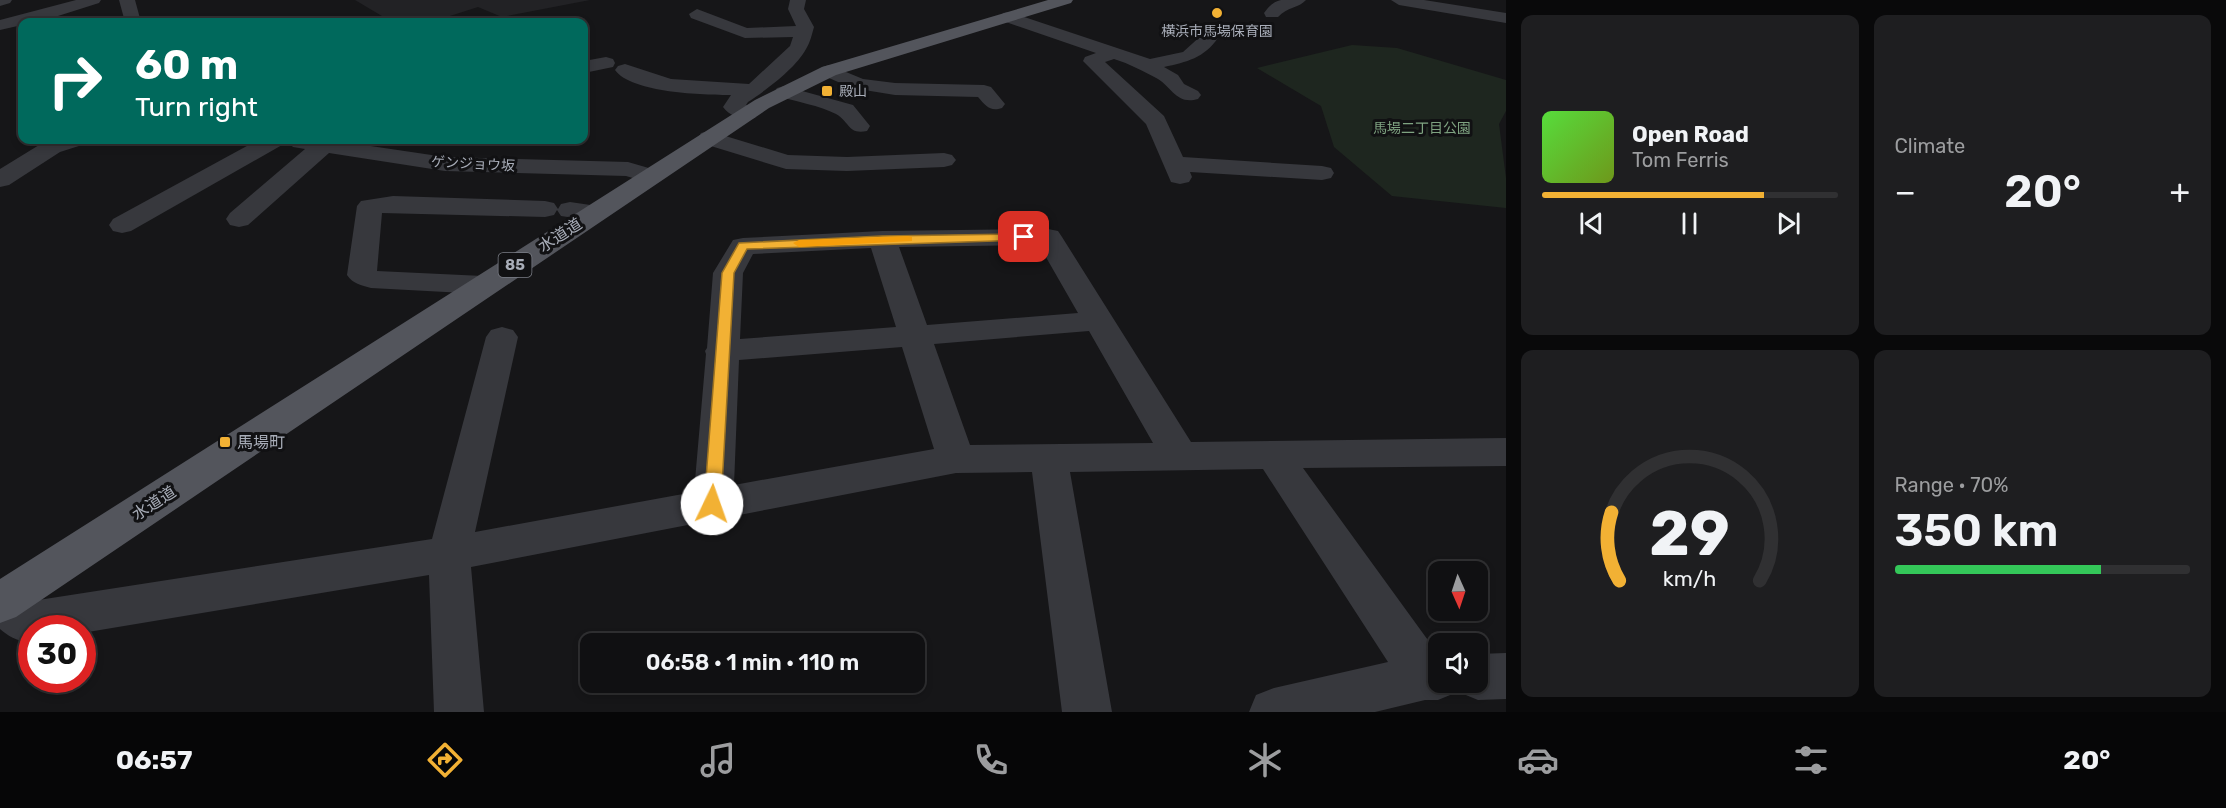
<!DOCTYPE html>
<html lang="en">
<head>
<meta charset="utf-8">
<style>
	:root { --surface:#101012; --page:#1e1e20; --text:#f1f3f6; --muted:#9c9d9f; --line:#303032; --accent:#f2b134 }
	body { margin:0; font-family:Rubik,"Noto Sans JP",sans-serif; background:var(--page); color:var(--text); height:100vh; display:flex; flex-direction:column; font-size:22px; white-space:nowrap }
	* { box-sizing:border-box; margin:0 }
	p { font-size:20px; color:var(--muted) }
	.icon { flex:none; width:33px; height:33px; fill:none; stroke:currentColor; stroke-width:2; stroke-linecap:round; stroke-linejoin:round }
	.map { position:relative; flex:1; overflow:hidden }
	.panel { display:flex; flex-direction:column; gap:15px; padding:15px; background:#09090a; width:720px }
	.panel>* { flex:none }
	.guide { position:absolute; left:18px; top:18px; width:570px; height:126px; border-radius:12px; box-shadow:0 3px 9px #0003,0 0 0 2px var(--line); background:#00695c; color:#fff; overflow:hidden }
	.needle { width:39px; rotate:177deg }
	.controls { position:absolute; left:1428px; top:561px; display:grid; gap:12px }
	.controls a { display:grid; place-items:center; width:60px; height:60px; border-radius:12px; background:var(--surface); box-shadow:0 3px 9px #0003,0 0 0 2px var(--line); font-size:30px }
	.speed { position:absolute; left:18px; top:615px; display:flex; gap:12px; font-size:30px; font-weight:700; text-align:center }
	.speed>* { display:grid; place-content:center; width:78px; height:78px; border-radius:50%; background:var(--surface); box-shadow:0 3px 9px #0003,0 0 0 2px var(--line); line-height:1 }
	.speed .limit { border:9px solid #d22; background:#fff; color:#111 }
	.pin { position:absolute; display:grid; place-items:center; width:51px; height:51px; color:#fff; margin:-26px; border-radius:12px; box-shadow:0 3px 9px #0006 }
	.me { position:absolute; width:66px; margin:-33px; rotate:3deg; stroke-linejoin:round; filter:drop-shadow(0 0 4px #0008) }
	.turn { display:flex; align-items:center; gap:21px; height:126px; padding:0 18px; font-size:27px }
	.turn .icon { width:78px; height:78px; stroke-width:2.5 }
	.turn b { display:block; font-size:42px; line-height:51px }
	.big { font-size:45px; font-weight:600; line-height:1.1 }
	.panel .widget { flex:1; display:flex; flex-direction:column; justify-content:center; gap:9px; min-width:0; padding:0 21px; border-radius:12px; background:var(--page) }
	.panel .dial { align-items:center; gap:0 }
	.dial svg { height:156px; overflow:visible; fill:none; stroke:var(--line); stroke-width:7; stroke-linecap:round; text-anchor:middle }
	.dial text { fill:var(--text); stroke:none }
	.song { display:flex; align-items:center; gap:18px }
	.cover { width:72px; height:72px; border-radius:9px; background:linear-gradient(135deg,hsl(110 70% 55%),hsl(80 70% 35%)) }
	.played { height:6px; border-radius:3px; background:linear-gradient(90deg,var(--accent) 75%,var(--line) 75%) }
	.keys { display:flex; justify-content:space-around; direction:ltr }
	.heat { display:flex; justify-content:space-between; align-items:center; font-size:33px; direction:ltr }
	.charge { height:9px; border-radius:4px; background:linear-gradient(90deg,#34c759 70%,var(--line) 0) }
	.panel .tiles { flex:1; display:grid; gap:15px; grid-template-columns:repeat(2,1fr) }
	.trip { position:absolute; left:580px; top:633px; width:345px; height:60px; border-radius:12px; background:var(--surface); box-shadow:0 3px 9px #0003,0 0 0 2px var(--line); font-weight:600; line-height:60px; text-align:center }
	.tabs { display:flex; height:96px; justify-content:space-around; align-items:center; background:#060607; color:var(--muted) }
	.tabs .icon { width:42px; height:42px }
	.tabs .active { color:var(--accent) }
	.tabs b { font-size:27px; color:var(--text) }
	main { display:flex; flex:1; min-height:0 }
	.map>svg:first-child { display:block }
</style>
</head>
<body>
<main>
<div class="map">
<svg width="1506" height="712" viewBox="0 0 1506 712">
	<rect width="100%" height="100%" fill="#161618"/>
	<path fill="#222225" d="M355 0H590L502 17 478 7 431 22H392Z"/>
	<path fill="#1e261f" d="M1352 45 1397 48 1506 80V111L1499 124 1506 178V208L1392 196 1334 147 1321 106 1257 68Z"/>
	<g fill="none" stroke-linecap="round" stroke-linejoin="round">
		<g fill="#37383d" fill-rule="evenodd">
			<path d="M0 0H12L10 3 0 6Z"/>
			<path d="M76 0H101L99 3 39 22H22V25L0 30V20Z"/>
			<path d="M119 0H135L141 22H125Z"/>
			<path d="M790 0H806L804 9 814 27C812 34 810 43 806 49 796 68 765 91 748 102L746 105 755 108 758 113 755 118C744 120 730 117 723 107L731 95C705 95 631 93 615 70L618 66 625 64 671 79 749 84 790 46 793 37 745 38 691 18 689 14 697 9 747 28 796 26 788 9Z"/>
			<path d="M1281 0H1306C1299 8 1287 7 1278 17H1266L1264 13C1269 6 1273 2 1281 0Z"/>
			<path d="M1391 0H1424L1506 13V23L1399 5Z"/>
			<path d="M1009 12 1150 59 1183 52 1203 34H1215L1218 38C1204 58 1187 62 1164 67L1178 75 1184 84 1198 91 1201 95 1198 99C1177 105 1172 88 1158 79 1143 71 1130 64 1114 59L1105 62 1164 116 1183 157 1322 166 1331 168 1334 173 1331 178 1322 180 1190 172 1192 177 1189 182 1180 184 1171 182 1146 124 1083 61 1085 57 1096 53 1003 21 1001 17 1003 13Z"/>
			<path d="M606 57 613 59 615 63 613 67 584 73V61Z"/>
			<path d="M829 65 863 79 895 83 984 85 991 87 1005 104 1002 108C990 112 986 106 978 97L895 95 852 88 822 75 819 71 822 67Z"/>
			<path d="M784 86 853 105 870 126 867 131C848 135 850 122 836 114 821 106 794 101 777 96L774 92 777 88Z"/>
			<path d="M709 131 788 155 847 157 944 153 952 155 956 160 952 165 944 167 847 171 786 169 701 143 698 138 701 133Z"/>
			<path d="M52 140H85L82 145 60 152 9 185 0 187V169L44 142Z"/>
			<path d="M258 140H285L282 145 131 231 122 233 113 231 109 225 113 219Z"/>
			<path d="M286 140H330L445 157 628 162 659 171 662 176 659 181 650 183 626 176 445 171 329 153 248 225 239 227 230 225 226 219 230 213 305 149 293 147Z"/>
			<path d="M393 196 545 201 554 203 558 209 561 204 570 202 604 207 608 213 604 219 595 221 561 216 557 210 554 215 545 217 382 213 377 271 483 276 493 279 498 285 493 291 483 294 371 288C361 285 353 284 347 275L357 206 361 201Z"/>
			<path d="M1048 229 1058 231 1062 237 1191 442 1506 438V466L1303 468 1438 654V682H1478V654L1506 653V699L1478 700 1461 693 1458 686 1455 693 1438 700H1425L1375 712H1249L1256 695 1274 688 1388 662 1263 469 1070 472 1112 712H1062L1032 472 956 473 471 567 484 712H434L429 575 82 633V628H32V641C20 643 9 637 0 629V583L16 589 32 601 432 539 486 337 491 330 502 327 513 330 518 337 475 532 694 492 706 354 705 351 707 348 713 273 733 240 743 238 882 231ZM1039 245 1078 313 927 325 899 247ZM871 248 896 327 740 339 743 273 753 254ZM1089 331 1153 443 970 445 934 344ZM902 347 934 449 734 485 739 360Z"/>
		</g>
		<path fill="#53555c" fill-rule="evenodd" d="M1048 0H1073L1071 3 836 75 769 108 16 617 0 623V579L755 100 822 67Z"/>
	</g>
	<path fill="#f2b134" stroke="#9d7322" stroke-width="1.5" d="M1024 234 1030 237 1028 240 747 249 734 273 721 504 718 509 712 511 707 509 704 504 722 273 739 243 882 236Z"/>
	<path fill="#f59e0b" d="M908 236 912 237V241L799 247 793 243 799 240Z"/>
	<g fill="#f2b134" stroke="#111113" stroke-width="2">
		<circle cx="1217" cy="13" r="6"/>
		<rect x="821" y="85" width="12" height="12" rx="3"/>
		<rect x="219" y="436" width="12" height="12" rx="3"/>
	</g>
	<g text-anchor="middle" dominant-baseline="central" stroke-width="6" stroke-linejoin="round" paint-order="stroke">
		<g font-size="14" fill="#a8adb8" stroke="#111113">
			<text x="1217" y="31">横浜市馬場保育園</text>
			<text x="839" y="91" text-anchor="start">殿山</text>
		</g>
		<g font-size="14" fill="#7fa381" stroke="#111113">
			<text x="1422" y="128">馬場二丁目公園</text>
		</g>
		<g font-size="14" fill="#a8adb8" stroke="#111113">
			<text transform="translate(473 164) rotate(3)">ゲンジョウ坂</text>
		</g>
		<rect fill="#111113" stroke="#7b7e86" stroke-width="1.5" x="498.5" y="253" width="33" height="24" rx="4.5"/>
		<g font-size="15" font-weight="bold" fill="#a8adb8">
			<text x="515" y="265">85</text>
		</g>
		<g font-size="16" fill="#a8adb8" stroke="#111113">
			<text transform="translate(560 235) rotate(-33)">水道道</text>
			<text transform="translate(154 503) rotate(-33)">水道道</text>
		</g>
		<g font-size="16" fill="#a8adb8" stroke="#111113" text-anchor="start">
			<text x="237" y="442">馬場町</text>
		</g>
	</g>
</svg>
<div class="controls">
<a><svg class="needle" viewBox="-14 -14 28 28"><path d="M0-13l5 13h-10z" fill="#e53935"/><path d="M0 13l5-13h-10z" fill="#9c9d9f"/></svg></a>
<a><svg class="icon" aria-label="sound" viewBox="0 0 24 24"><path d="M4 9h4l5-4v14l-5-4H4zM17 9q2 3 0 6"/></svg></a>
</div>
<div class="speed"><div class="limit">30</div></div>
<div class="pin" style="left:1024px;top:237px;background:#d93025"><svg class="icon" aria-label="arrive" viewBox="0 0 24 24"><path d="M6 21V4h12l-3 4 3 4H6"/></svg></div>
<svg class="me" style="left:712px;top:504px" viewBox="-20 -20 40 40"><circle r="19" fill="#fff"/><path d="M0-13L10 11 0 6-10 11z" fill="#f2b134"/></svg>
<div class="trip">06:58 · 1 min · 110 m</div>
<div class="guide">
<div class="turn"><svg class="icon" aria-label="right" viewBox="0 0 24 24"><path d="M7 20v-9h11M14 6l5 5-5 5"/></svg><div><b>60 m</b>Turn right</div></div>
</div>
</div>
<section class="panel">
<div class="tiles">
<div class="widget">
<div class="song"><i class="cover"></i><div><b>Open Road</b><p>Tom Ferris</p></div></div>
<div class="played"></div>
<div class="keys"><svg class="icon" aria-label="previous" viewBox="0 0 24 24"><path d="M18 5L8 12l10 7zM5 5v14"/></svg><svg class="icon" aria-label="pause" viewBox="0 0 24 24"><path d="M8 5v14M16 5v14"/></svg><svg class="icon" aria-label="next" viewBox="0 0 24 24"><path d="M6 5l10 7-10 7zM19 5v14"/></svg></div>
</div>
<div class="widget"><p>Climate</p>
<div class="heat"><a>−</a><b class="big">20°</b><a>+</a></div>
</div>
<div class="widget dial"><svg viewBox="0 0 100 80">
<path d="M14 69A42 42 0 1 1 86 69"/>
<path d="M14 69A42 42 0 0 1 10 34" stroke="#f2b134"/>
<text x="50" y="56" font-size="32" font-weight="700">29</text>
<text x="50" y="72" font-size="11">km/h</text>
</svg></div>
<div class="widget"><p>Range · 70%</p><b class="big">350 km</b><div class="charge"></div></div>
</div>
</section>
</main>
<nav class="tabs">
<b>06:57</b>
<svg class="icon active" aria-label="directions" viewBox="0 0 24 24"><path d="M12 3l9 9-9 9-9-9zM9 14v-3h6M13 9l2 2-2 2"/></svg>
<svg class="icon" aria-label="music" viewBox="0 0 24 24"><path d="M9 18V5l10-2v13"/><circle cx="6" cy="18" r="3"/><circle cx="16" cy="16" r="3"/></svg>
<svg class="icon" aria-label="phone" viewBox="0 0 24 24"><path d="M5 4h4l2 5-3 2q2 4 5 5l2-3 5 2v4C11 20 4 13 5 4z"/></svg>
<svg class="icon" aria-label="climate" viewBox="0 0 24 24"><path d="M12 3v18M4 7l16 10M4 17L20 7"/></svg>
<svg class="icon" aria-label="car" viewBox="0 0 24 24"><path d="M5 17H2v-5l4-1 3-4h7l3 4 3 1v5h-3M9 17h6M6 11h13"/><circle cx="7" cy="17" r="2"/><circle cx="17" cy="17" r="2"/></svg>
<svg class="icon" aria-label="filters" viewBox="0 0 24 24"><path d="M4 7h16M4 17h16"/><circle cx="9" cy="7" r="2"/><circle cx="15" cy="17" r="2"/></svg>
<b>20°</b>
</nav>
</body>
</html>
